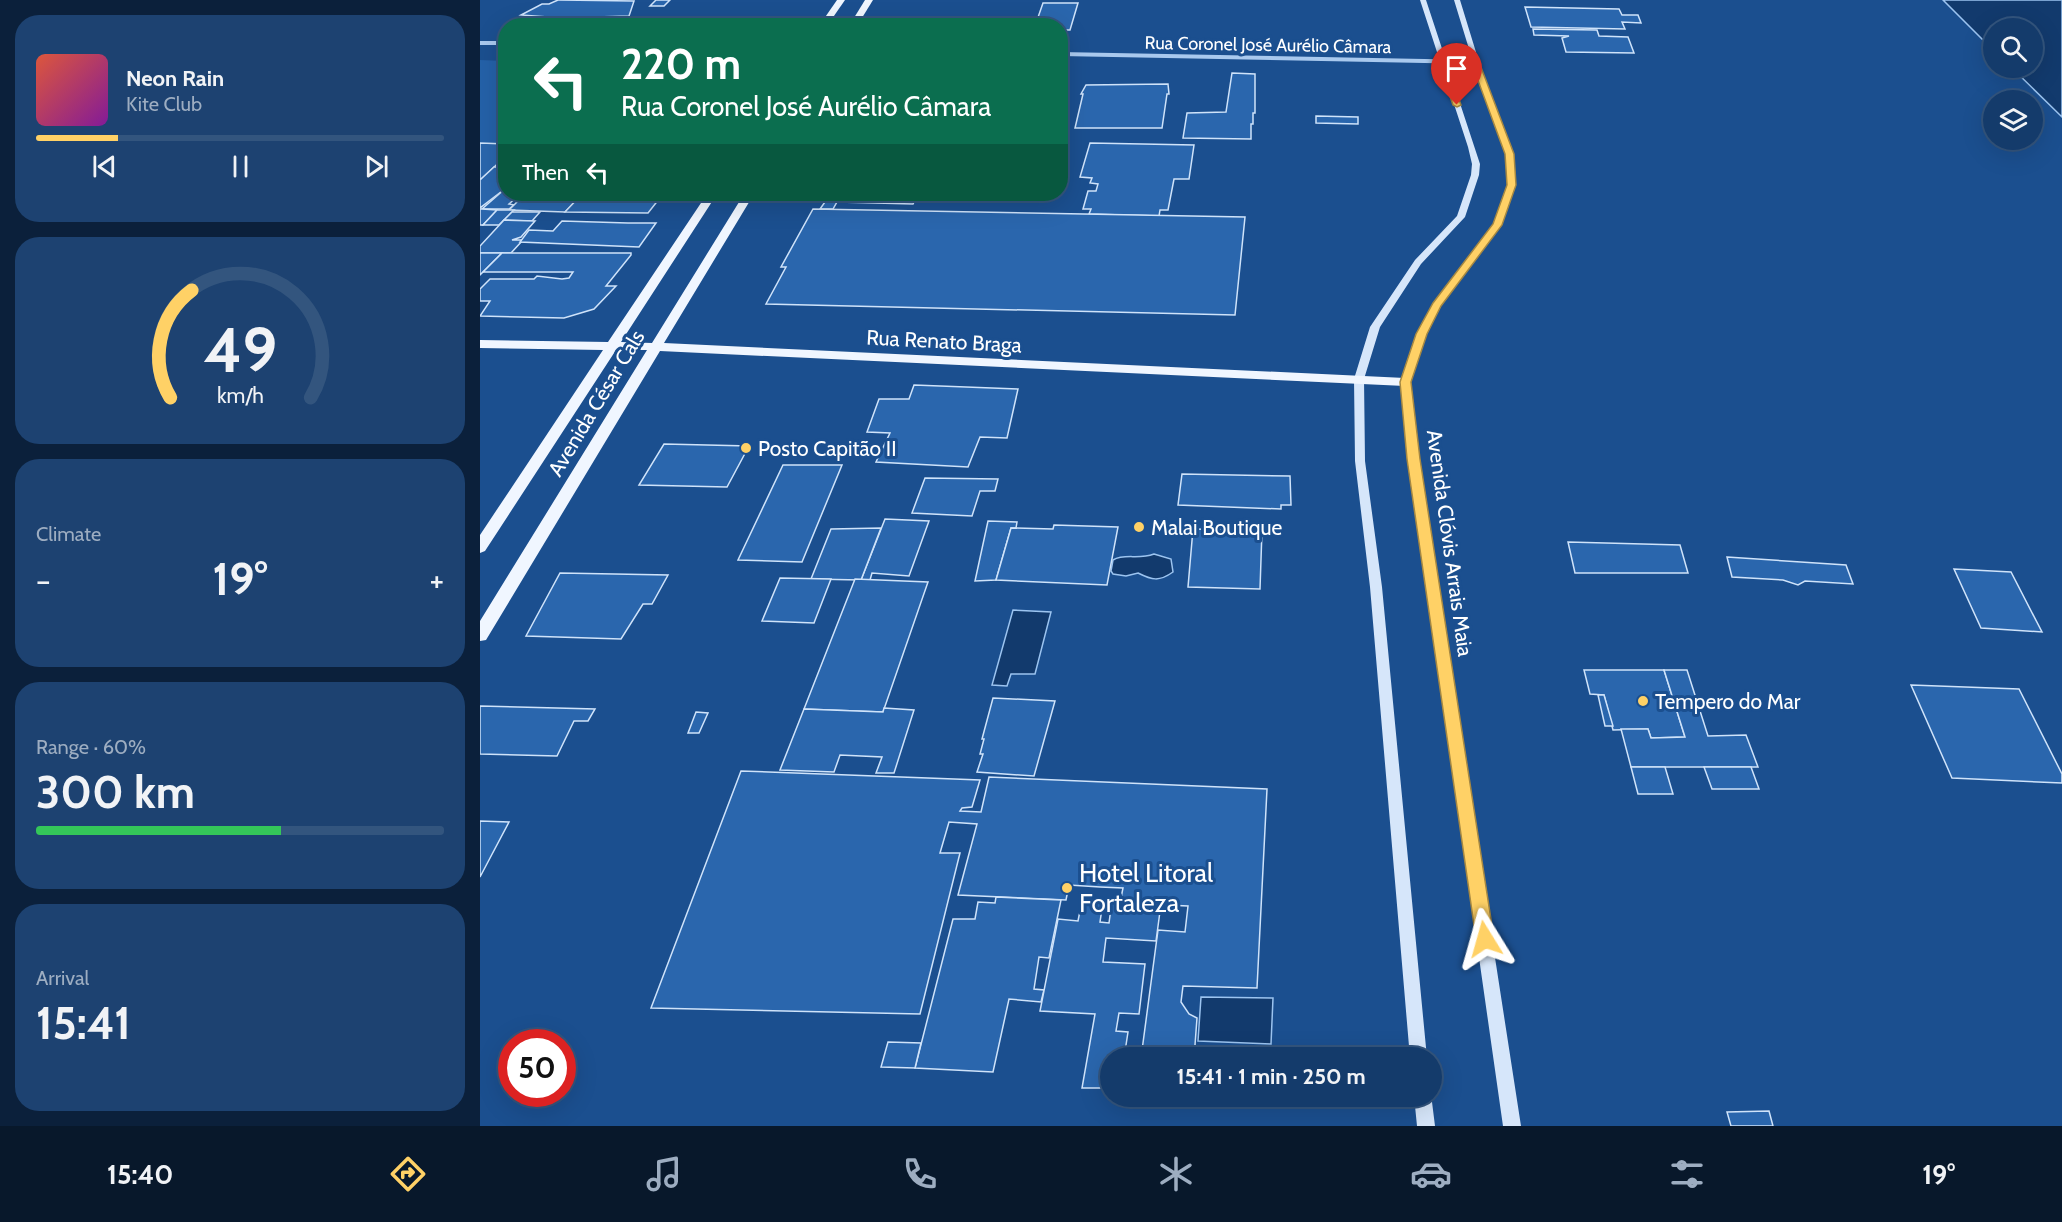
<!DOCTYPE html>
<html lang="en">
<head>
<meta charset="utf-8">
<style>
	:root { --surface:#143b6b; --page:#1d4271; --text:#f1f3f6; --muted:#9dadc1; --line:#33557e; --accent:#ffd166 }
	body { margin:0; font-family:Cabin,sans-serif; background:var(--page); color:var(--text); height:100vh; display:flex; flex-direction:column; font-size:22px; white-space:nowrap }
	* { box-sizing:border-box; margin:0 }
	p { font-size:20px; color:var(--muted) }
	.icon { flex:none; width:33px; height:33px; fill:none; stroke:currentColor; stroke-width:2; stroke-linecap:round; stroke-linejoin:round }
	.map { position:relative; flex:1; overflow:hidden }
	.sheet { display:flex; flex-direction:column; gap:15px; padding:15px; background:#0b203b; width:480px }
	.sheet>* { flex:none }
	.banner { position:absolute; left:18px; top:18px; width:570px; height:183px; border-radius:24px; box-shadow:0 6px 24px #0002,0 0 0 2px var(--line); background:#0b6e4f; color:#fff; overflow:hidden }
	.buttons { position:absolute; left:1503px; top:18px; display:grid; gap:12px }
	.buttons a { display:grid; place-items:center; width:60px; height:60px; border-radius:50%; background:var(--surface); box-shadow:0 6px 24px #0002,0 0 0 2px var(--line); font-size:30px }
	.speed { position:absolute; left:18px; top:1029px; display:flex; gap:12px; font-size:30px; font-weight:700; text-align:center }
	.speed>* { display:grid; place-content:center; width:78px; height:78px; border-radius:50%; background:var(--surface); box-shadow:0 6px 24px #0002,0 0 0 2px var(--line); line-height:1 }
	.speed .limit { border:9px solid #d22; background:#fff; color:#111 }
	.pin { position:absolute; display:grid; place-items:center; width:51px; height:51px; color:#fff; margin:-62px -26px; border-radius:50% 50% 50% 0; rotate:-45deg; box-shadow:0 0 6px #0007 }
	.pin .icon { rotate:45deg }
	.me { position:absolute; width:66px; margin:-33px; rotate:352deg; stroke-linejoin:round; filter:drop-shadow(0 0 4px #0008) }
	.turn { display:flex; align-items:center; gap:21px; height:126px; padding:0 24px; font-size:27px }
	.turn .icon { width:78px; height:78px; stroke-width:2.5 }
	.turn b { display:block; font-size:42px; line-height:51px }
	.then { display:flex; align-items:center; height:57px; padding:0 24px; background:#0003; gap:12px; font-size:22px }
	.big { font-size:45px; font-weight:800; line-height:1.1 }
	.sheet .tile { flex:1; display:flex; flex-direction:column; justify-content:center; gap:9px; min-width:0; padding:0 21px; border-radius:24px; background:var(--page) }
	.sheet .dial { align-items:center; gap:0 }
	.dial svg { height:156px; overflow:visible; fill:none; stroke:var(--line); stroke-width:7; stroke-linecap:round; text-anchor:middle }
	.dial text { fill:var(--text); stroke:none }
	.song { display:flex; align-items:center; gap:18px }
	.cover { width:72px; height:72px; border-radius:9px; background:linear-gradient(135deg,hsl(10 70% 55%),hsl(290 70% 35%)) }
	.played { height:6px; border-radius:3px; background:linear-gradient(90deg,var(--accent) 20%,var(--line) 20%) }
	.keys { display:flex; justify-content:space-around; direction:ltr }
	.heat { display:flex; justify-content:space-between; align-items:center; font-size:33px; direction:ltr }
	.charge { height:9px; border-radius:4px; background:linear-gradient(90deg,#34c759 60%,var(--line) 0) }
	.trip { position:absolute; left:620px; top:1047px; width:342px; height:60px; border-radius:30px; background:var(--surface); box-shadow:0 6px 24px #0002,0 0 0 2px var(--line); font-weight:800; line-height:60px; text-align:center }
	.menu { display:flex; height:96px; justify-content:space-around; align-items:center; background:#08182b; color:var(--muted) }
	.menu .icon { width:42px; height:42px }
	.menu .active { color:var(--accent) }
	.menu b { font-size:27px; color:var(--text) }
	main { display:flex; flex:1; min-height:0 }
	.map>svg:first-child { display:block }
</style>
</head>
<body>
<main>
<section class="sheet">
<div class="tile">
<div class="song"><i class="cover"></i><div><b>Neon Rain</b><p>Kite Club</p></div></div>
<div class="played"></div>
<div class="keys"><svg class="icon" aria-label="previous" viewBox="0 0 24 24"><path d="M18 5L8 12l10 7zM5 5v14"/></svg><svg class="icon" aria-label="pause" viewBox="0 0 24 24"><path d="M8 5v14M16 5v14"/></svg><svg class="icon" aria-label="next" viewBox="0 0 24 24"><path d="M6 5l10 7-10 7zM19 5v14"/></svg></div>
</div>
<div class="tile dial"><svg viewBox="0 0 100 80">
<path d="M14 69A42 42 0 1 1 86 69"/>
<path d="M14 69A42 42 0 0 1 25 14" stroke="#ffd166"/>
<text x="50" y="56" font-size="32" font-weight="700">49</text>
<text x="50" y="72" font-size="11">km/h</text>
</svg></div>
<div class="tile"><p>Climate</p>
<div class="heat"><a>−</a><b class="big">19°</b><a>+</a></div>
</div>
<div class="tile"><p>Range · 60%</p><b class="big">300 km</b><div class="charge"></div></div>
<div class="tile"><p>Arrival</p><b class="big">15:41</b></div>
</section>
<div class="map">
<svg width="1582" height="1126" viewBox="0 0 1582 1126">
	<rect width="100%" height="100%" fill="#1b4f8f"/>
	<path fill="#2461a8" d="M0 60 25 61V143H0Z"/>
	<g fill="#123a6d" stroke="#9cc4f0" stroke-width="1.5">
		<path d="M1463 0H1582V117L1532 68H1552V28H1514L1513 50Z"/>
		<path d="M674 554 691 559 693 572C679 582 672 580 658 573L646 576 633 574 631 571 633 560C645 553 658 560 674 554Z"/>
		<path d="M533 610 571 612 555 674H531L527 686 512 685Z"/>
		<path d="M721 997 793 998 791 1044 718 1041Z"/>
	</g>
	<g fill="#2a66ad" stroke="#cfe3fa" stroke-width="1.5">
		<path d="M78 0H80L154 1 149 16 82 18 41 15 62 4H69Z"/>
		<path d="M176 0H190L184 6H170Z"/>
		<path d="M563 3H598L590 30H580V26H555Z"/>
		<path d="M1045 7 1139 9 1142 15H1158L1161 23 1142 22 1145 29 1051 27Z"/>
		<path d="M1053 29 1117 30 1119 36 1148 37 1154 53 1086 52 1082 38 1089 36 1054 35Z"/>
		<path d="M752 73 775 74V113H773V124H771V139L703 138 707 113 746 112Z"/>
		<path d="M688 84 689 94H687L682 128H595L603 94H601L606 85Z"/>
		<path d="M836 116 878 117V124L836 123Z"/>
		<path d="M0 143 26 144V156L0 180Z"/>
		<path d="M610 143 714 145 709 179H694L688 210H680L679 216 609 214 611 209H603L608 191H616L618 184 610 183 612 178 600 177Z"/>
		<path d="M14 167H26V188L0 208V180Z"/>
		<path d="M26 188V194H40L29 204 34 205 29 209H2Z"/>
		<path d="M45 194H102L85 212 29 210Z"/>
		<path d="M102 194H183L168 213 85 212Z"/>
		<path d="M318 194H438L433 204 357 202 353 209H340L345 202 313 201Z"/>
		<path d="M0 209H2L17 210 3 225H0Z"/>
		<path d="M333 209 765 217 755 315 286 304 306 267H301Z"/>
		<path d="M17 210H34L19 225H3Z"/>
		<path d="M32 212H60L52 221 24 220Z"/>
		<path d="M24 220 55 221 41 237 32 240H43L31 253H0V246Z"/>
		<path d="M82 221 148 223H176L159 247 40 242 49 230 73 231Z"/>
		<path d="M0 253H22L0 275Z"/>
		<path d="M22 253H151V255L126 286H136L114 309 84 318 0 316 10 301H0V289L10 279H54L57 276 82 279 89 278 93 272H3Z"/>
		<path d="M434 385 538 389 527 438 500 437 488 467 396 462 410 433 387 432 399 399H429Z"/>
		<path d="M184 444 269 446 247 487 159 485Z"/>
		<path d="M303 465H362L322 562 258 560Z"/>
		<path d="M702 474 810 476 811 505H801V509L698 505Z"/>
		<path d="M445 478 518 479 515 491H500L492 516 432 513Z"/>
		<path d="M405 519 449 521 429 576 392 573 390 580H381Z"/>
		<path d="M508 521 537 522 536 528H531L516 580 495 581Z"/>
		<path d="M574 525 638 527 627 585 516 580 531 528 573 529Z"/>
		<path d="M401 528 381 580 331 579 351 529Z"/>
		<path d="M713 529 782 530 780 589 708 587Z"/>
		<path d="M1088 542 1200 545 1208 573H1095Z"/>
		<path d="M1247 557 1366 565 1373 584 1325 581 1318 585 1303 580 1252 577Z"/>
		<path d="M1474 569 1531 572 1562 632 1501 628Z"/>
		<path d="M80 573 188 575 172 604H163L141 639 46 636Z"/>
		<path d="M300 578 351 579 334 623 282 621Z"/>
		<path d="M375 579 448 582 403 712 324 709Z"/>
		<path d="M1104 670H1184L1205 737 1171 738 1168 729 1133 730 1124 695 1110 694Z"/>
		<path d="M1184 670H1207L1228 736 1266 735 1278 767H1151L1141 729H1168L1171 738 1205 737Z"/>
		<path d="M1431 685 1539 689 1582 774V783L1472 778Z"/>
		<path d="M1118 695H1124L1133 726H1125Z"/>
		<path d="M513 698 575 701 554 776 497 772 503 754H500L504 739H502Z"/>
		<path d="M0 706 115 709 108 721H94L77 756 0 754Z"/>
		<path d="M404 708 434 710 414 773H396L402 757 360 755 354 772 300 770 324 709 403 712Z"/>
		<path d="M216 712 228 713 219 733H208Z"/>
		<path d="M1151 767H1185L1193 794H1158Z"/>
		<path d="M1224 767H1271L1279 789H1232Z"/>
		<path d="M261 771 500 780 492 807 482 808 480 811 501 812 509 777 787 789 777 988 703 986 701 1002 709 1014 717 1018 715 1045 725 1058H661L678 930 705 932 708 906 640 903 643 888 620 887 589 885 586 900 478 895 497 824 469 822 460 853H480L440 1014 171 1008Z"/>
		<path d="M0 821 29 822 0 877Z"/>
		<path d="M516 897 581 900 569 958 559 957 554 989 564 990 561 1002 529 999 513 1072 435 1068 473 919H495L498 902 515 903Z"/>
		<path d="M602 901 623 902 620 922 629 923 632 901 681 904 676 941 626 938 623 962 665 964 659 1014 639 1013 636 1031 648 1032 644 1058H630V1088H602L615 1014 560 1011 578 919 598 921Z"/>
		<path d="M408 1042 441 1043 435 1068 401 1067Z"/>
		<path d="M1289 1111 1293 1126H1251L1247 1112Z"/>
	</g>
	<g fill="none" stroke-linecap="round" stroke-linejoin="round">
		<g stroke="#a9c9ee" stroke-width="4">
			<path d="M0 43H26"/>
			<path d="M580 54 996 62"/>
		</g>
		<g fill="#d6e6fa" fill-rule="evenodd">
			<path d="M940 0H946L1000 164 999 175 985 217 941 264 900 327 884 379 885 461 902 587 947 1058H930L890 587 875 461 874 379 890 327 935 260 977 216 991 175 992 164 988 147Z"/>
			<path d="M974 0H980L999 62 1033 154 1036 185 1021 225 961 306 947 334 930 382 938 459 1041 1126H1023L928 459 920 382 937 334 953 304 1013 225 1028 185 1025 154 993 62Z"/>
			<path d="M951 1094 955 1126H937L934 1096H951Z"/>
		</g>
		<g fill="#f0f6ff" fill-rule="evenodd">
			<path d="M357 0H365L347 26H339Z"/>
			<path d="M385 0H393L377 26H369Z"/>
			<path d="M227 194H237L141 342 172 343 264 194H274L184 343 925 378 931 382 925 386 180 351 6 640 0 641V621L167 350H136L5 551 0 553V535L123 350 0 348V340L128 342Z"/>
		</g>
	</g>
	<path fill="#ffd166" stroke="#a68842" stroke-width="1.5" d="M962 59 999 62 1034 154 1036 185 1022 225 961 306 947 334 931 382 940 459 1014 939 1012 945 1005 948 999 945 996 939 927 459 920 382 936 334 953 303 1013 224 1027 185 1025 154 992 64H967L981 105 977 107 973 105 958 62Z"/>
	<g fill="#ffd166" stroke="#1b4f8f" stroke-width="2">
		<circle cx="266" cy="448" r="6"/>
		<circle cx="659" cy="527" r="6"/>
		<circle cx="1163" cy="701" r="6"/>
		<circle cx="587" cy="888" r="6"/>
	</g>
	<g text-anchor="middle" dominant-baseline="central" stroke-width="6" stroke-linejoin="round" paint-order="stroke">
		<g font-size="18" fill="#fff" stroke="#1b4f8f">
			<text transform="translate(788 45) rotate(1)">Rua Coronel José Aurélio Câmara</text>
		</g>
		<g font-size="21" fill="#fff" stroke="#1b4f8f">
			<text transform="translate(464 341) rotate(3)">Rua Renato Braga</text>
			<text transform="translate(116 403) rotate(-59)">Avenida César Cals</text>
			<text transform="translate(970 543) rotate(82)">Avenida Clóvis Arrais Maia</text>
		</g>
		<g font-size="21" fill="#fff" stroke="#1b4f8f" text-anchor="start">
			<text x="278" y="448">Posto Capitão II</text>
			<text x="671" y="527">Malai Boutique</text>
			<text x="1175" y="701">Tempero do Mar</text>
		</g>
		<g font-size="26" fill="#fff" stroke="#1b4f8f" text-anchor="start">
			<text x="599" y="873">Hotel Litoral<tspan x="599" dy="30">Fortaleza</tspan></text>
		</g>
	</g>
</svg>
<div class="buttons">
<a><svg class="icon" aria-label="search" viewBox="0 0 24 24"><circle cx="10" cy="10" r="6"/><path d="M15 15l6 6"/></svg></a>
<a><svg class="icon" aria-label="layers" viewBox="0 0 24 24"><path d="M12 4l9 5-9 5-9-5zM3 14l9 5 9-5"/></svg></a>
</div>
<div class="speed"><div class="limit">50</div></div>
<div class="pin" style="left:977px;top:105px;background:#d93025"><svg class="icon" aria-label="arrive" viewBox="0 0 24 24"><path d="M6 21V4h12l-3 4 3 4H6"/></svg></div>
<svg class="me" style="left:1005px;top:939px" viewBox="-20 -20 40 40"><path d="M0-17L14 15 0 8-14 15z" fill="#ffd166" stroke="#fff" stroke-width="4"/></svg>
<div class="trip">15:41 · 1 min · 250 m</div>
<div class="banner">
<div class="turn"><svg class="icon" aria-label="left" viewBox="0 0 24 24"><path d="M17 20v-9H6M10 6l-5 5 5 5"/></svg><div><b>220 m</b>Rua Coronel José Aurélio Câmara</div></div>
<div class="then">Then<svg class="icon" aria-label="left" viewBox="0 0 24 24"><path d="M17 20v-9H6M10 6l-5 5 5 5"/></svg></div>
</div>
</div>
</main>
<nav class="menu">
<b>15:40</b>
<svg class="icon active" aria-label="directions" viewBox="0 0 24 24"><path d="M12 3l9 9-9 9-9-9zM9 14v-3h6M13 9l2 2-2 2"/></svg>
<svg class="icon" aria-label="music" viewBox="0 0 24 24"><path d="M9 18V5l10-2v13"/><circle cx="6" cy="18" r="3"/><circle cx="16" cy="16" r="3"/></svg>
<svg class="icon" aria-label="phone" viewBox="0 0 24 24"><path d="M5 4h4l2 5-3 2q2 4 5 5l2-3 5 2v4C11 20 4 13 5 4z"/></svg>
<svg class="icon" aria-label="climate" viewBox="0 0 24 24"><path d="M12 3v18M4 7l16 10M4 17L20 7"/></svg>
<svg class="icon" aria-label="car" viewBox="0 0 24 24"><path d="M5 17H2v-5l4-1 3-4h7l3 4 3 1v5h-3M9 17h6M6 11h13"/><circle cx="7" cy="17" r="2"/><circle cx="17" cy="17" r="2"/></svg>
<svg class="icon" aria-label="filters" viewBox="0 0 24 24"><path d="M4 7h16M4 17h16"/><circle cx="9" cy="7" r="2"/><circle cx="15" cy="17" r="2"/></svg>
<b>19°</b>
</nav>
</body>
</html>
